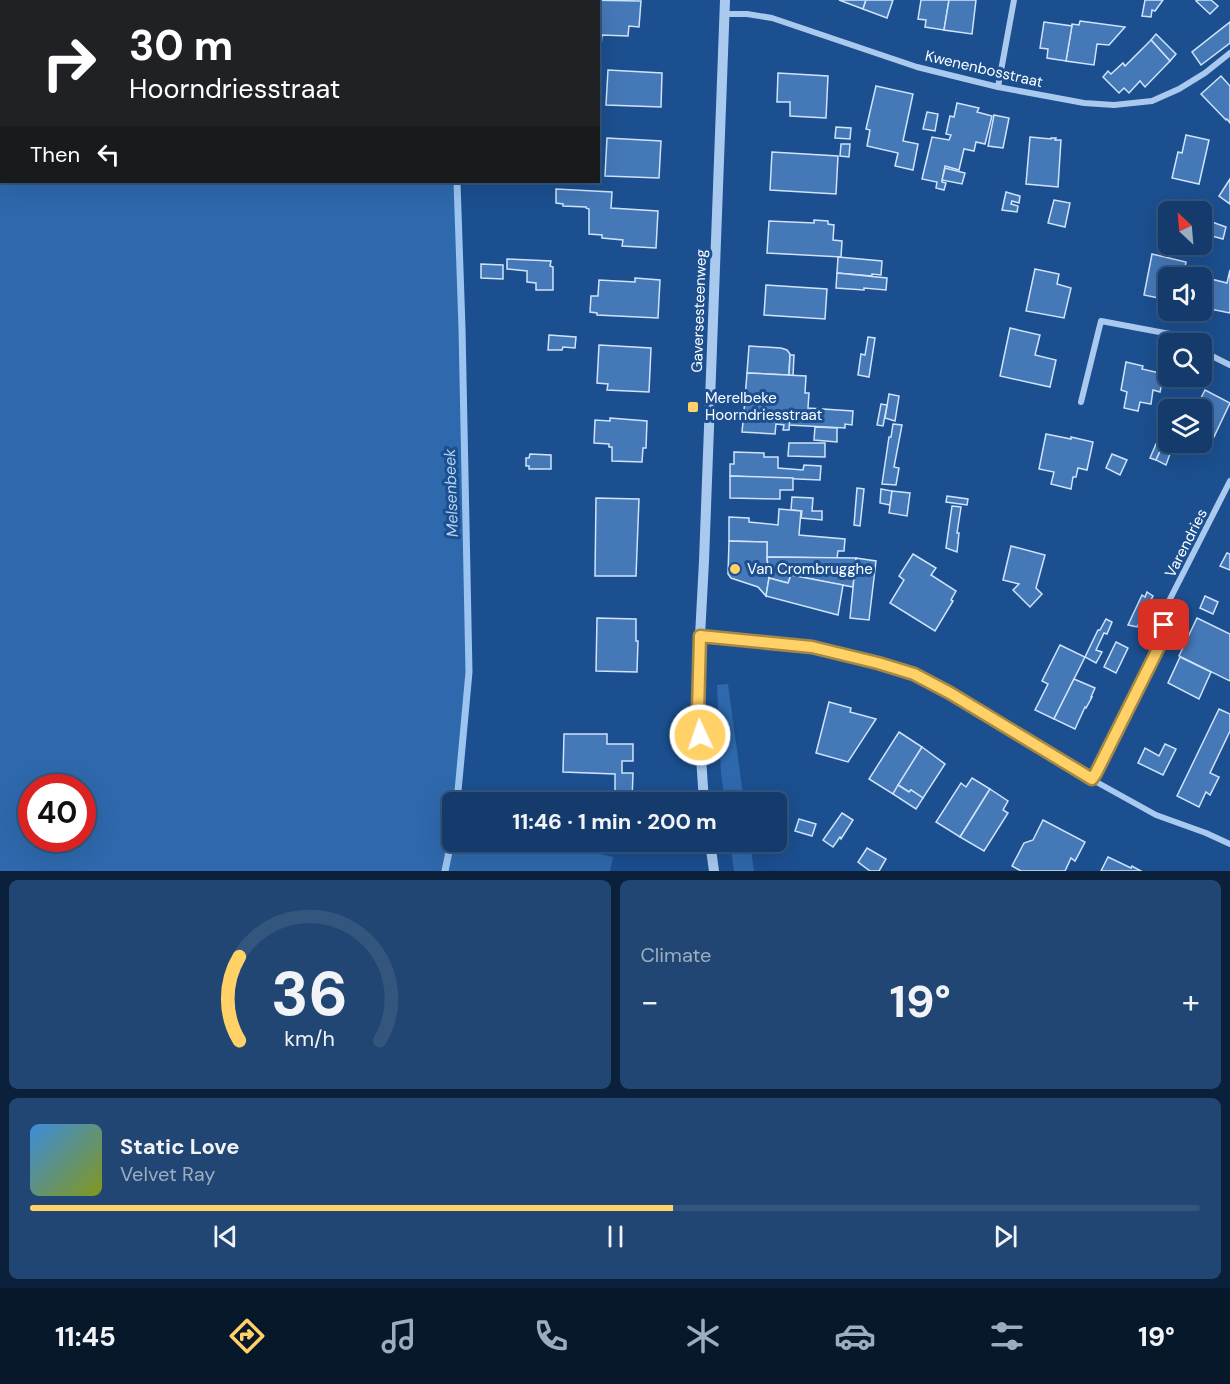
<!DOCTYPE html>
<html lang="en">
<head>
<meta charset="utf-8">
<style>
	:root { --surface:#143b6b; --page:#214673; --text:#f1f3f6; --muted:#9dadc1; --line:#33557e; --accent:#ffd166 }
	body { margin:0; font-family:"DM Sans",sans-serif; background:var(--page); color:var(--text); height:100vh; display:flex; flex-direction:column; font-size:22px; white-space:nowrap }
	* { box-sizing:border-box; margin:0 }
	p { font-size:20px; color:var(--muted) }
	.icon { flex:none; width:33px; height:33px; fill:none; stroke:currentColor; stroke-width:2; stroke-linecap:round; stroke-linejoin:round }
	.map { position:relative; height:871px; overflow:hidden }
	.side { display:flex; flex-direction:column; gap:9px; padding:9px; background:#0b203b; flex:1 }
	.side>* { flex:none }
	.banner { position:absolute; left:0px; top:0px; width:600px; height:183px; box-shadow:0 6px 24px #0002,0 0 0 2px var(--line); background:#202124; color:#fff; overflow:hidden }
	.needle { width:39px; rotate:334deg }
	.buttons { position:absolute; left:1158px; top:201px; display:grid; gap:12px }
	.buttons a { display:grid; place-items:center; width:54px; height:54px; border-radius:9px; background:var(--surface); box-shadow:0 6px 24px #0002,0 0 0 2px var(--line); font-size:30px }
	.speed { position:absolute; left:18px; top:774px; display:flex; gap:12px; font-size:30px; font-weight:700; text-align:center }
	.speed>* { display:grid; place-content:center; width:78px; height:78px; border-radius:50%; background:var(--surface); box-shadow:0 6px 24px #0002,0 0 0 2px var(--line); line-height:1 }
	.speed .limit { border:9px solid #d22; background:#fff; color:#111 }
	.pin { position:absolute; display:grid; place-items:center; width:51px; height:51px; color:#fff; margin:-26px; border-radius:12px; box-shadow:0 3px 9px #0006 }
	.me { position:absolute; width:66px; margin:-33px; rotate:357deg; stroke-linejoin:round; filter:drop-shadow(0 0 4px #0008) }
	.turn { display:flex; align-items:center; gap:21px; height:126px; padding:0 30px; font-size:27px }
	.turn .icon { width:78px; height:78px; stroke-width:2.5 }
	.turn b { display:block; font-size:42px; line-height:51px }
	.then { display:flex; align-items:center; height:57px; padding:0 30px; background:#0003; gap:12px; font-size:22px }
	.big { font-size:45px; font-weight:700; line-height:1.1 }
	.side .tile { flex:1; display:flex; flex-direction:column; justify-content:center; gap:9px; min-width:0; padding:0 21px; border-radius:9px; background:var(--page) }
	.side .dial { align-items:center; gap:0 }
	.dial svg { height:156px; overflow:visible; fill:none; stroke:var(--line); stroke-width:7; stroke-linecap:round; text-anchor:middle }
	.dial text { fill:var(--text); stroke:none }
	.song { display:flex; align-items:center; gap:18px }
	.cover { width:72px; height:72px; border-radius:9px; background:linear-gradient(135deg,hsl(210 70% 55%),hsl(70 70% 35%)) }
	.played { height:6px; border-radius:3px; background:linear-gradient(90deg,var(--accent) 55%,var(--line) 55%) }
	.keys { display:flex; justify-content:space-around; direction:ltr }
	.heat { display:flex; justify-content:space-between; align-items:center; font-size:33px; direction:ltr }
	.side .tiles { flex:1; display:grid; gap:9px; grid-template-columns:1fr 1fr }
	.tile:last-child { grid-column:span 2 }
	.trip { position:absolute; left:442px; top:792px; width:345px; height:60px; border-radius:9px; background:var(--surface); box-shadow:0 6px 24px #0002,0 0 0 2px var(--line); font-weight:700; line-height:60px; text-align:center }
	.menu { display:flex; height:96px; justify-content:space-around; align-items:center; background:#08182b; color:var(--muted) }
	.menu .icon { width:42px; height:42px }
	.menu .current { color:var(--accent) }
	.menu b { font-size:27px; color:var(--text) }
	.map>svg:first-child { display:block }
</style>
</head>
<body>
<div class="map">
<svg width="1230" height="871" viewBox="0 0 1230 871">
	<rect width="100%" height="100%" fill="#1b4f8f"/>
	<g fill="#2e69ad" fill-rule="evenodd">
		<path d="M0 0H450V2H2V182H457L462 328 469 672 457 802H453V842H549L613 857 610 871H0ZM32 788H82V838H32Z"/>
		<path d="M728 684 744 802H725L721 774 717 685Z"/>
		<path d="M730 842H750L754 871H734Z"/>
	</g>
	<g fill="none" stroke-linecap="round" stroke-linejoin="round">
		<g stroke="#9cc4f0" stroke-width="7">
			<path d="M450 0V2"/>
			<path d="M457 182 462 328 469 672 457 802"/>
			<path d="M445 871 453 833"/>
		</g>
	</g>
	<g fill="#4478b7" stroke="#cfe3fa" stroke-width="1.5">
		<path d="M583 0 641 1 639 27 629 26 628 36 602 35 600 56H598V2H583Z"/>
		<path d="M839 0H866L863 9Z"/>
		<path d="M866 0H893L887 18 863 9Z"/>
		<path d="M921 0H949L944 30 925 27 926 20 918 19Z"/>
		<path d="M949 0H976L972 34 944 30Z"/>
		<path d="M1145 0H1163L1155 11 1152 10 1151 17 1142 16Z"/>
		<path d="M1198 0H1211L1218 6 1210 14 1196 1Z"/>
		<path d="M1080 21 1125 27 1109 45 1097 44 1094 65 1066 61 1072 24 1079 25Z"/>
		<path d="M1044 22 1072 26 1066 61 1047 58 1048 49 1040 48Z"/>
		<path d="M1230 22V43L1201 65 1192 52Z"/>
		<path d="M1156 34 1176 54 1170 61 1151 40Z"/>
		<path d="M1151 40 1170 61 1145 87 1140 81 1129 93 1124 88 1119 93 1103 77 1108 71 1111 74 1123 63 1125 66Z"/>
		<path d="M608 70 662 73 661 107 606 105Z"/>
		<path d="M778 73 828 76 826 118 790 116V102H777Z"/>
		<path d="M1221 76 1230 86V123L1227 119 1226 120 1201 94Z"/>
		<path d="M876 86 913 94 903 141 918 144 913 170 895 166 898 153 867 146 870 130 866 129Z"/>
		<path d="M957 103 979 108 977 112 992 116 985 144 976 142 974 151 964 149 959 170 945 166 942 182 946 183 944 190 936 188 937 182 922 179 932 137 949 140 951 135 946 134 950 116 954 117Z"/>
		<path d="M927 112 938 114 935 131 923 129Z"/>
		<path d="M994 115 1009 118 1003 148 988 146Z"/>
		<path d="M836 127 851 128 850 139 835 138Z"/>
		<path d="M1186 135 1209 140 1199 184 1172 178 1178 152 1182 153Z"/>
		<path d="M1030 137 1051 139V138H1056L1055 140H1061L1058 187 1026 184Z"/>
		<path d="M607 138 661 141 659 178 605 176Z"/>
		<path d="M841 144H850L849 157 840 156Z"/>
		<path d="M772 152 838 156 836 194 770 190Z"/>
		<path d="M945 168 965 173 962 184 942 180Z"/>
		<path d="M1230 179V204L1219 196Z"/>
		<path d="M556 189 612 192 611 208 658 211 656 248 622 246 623 240 602 238V235L589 234V209L586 208V207L563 206V204L556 203Z"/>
		<path d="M1006 192 1020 196 1019 203 1012 201 1011 204 1018 206 1017 212 1002 210Z"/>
		<path d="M1054 200 1070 203 1065 227 1048 223Z"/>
		<path d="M814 220 828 221V224L834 225 833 240 842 241 841 257 767 253 769 221 814 223Z"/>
		<path d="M1212 222 1226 227 1223 239 1208 235Z"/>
		<path d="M1202 230 1207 231 1203 250 1180 245 1202 244Z"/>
		<path d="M1152 254 1186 262 1183 278H1168V300L1144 295Z"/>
		<path d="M838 257 882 261 881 275 872 274V276L837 273Z"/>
		<path d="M507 259 551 261 550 266 553 267V290H536V283L527 282V271L507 269Z"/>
		<path d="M481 264 503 265V279L481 278Z"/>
		<path d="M1035 269 1059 274 1057 284 1071 288 1064 318 1026 311Z"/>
		<path d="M1230 270V313L1205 308 1211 279 1227 283Z"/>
		<path d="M837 273 887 278 886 290 864 288V290L836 288Z"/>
		<path d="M635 278 660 280 658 318 597 315V313L590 312 591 296H598L599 280 635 282Z"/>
		<path d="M766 285 827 289 825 319 764 315Z"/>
		<path d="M1010 328 1040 335 1035 355 1056 360 1050 387 1000 376Z"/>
		<path d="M549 335 576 337 575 348 563 347 562 350H548Z"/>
		<path d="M868 337 875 338 869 377 858 375 861 354 865 355Z"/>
		<path d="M599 345 651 348 649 392 607 390 608 384 597 383Z"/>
		<path d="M749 346 781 348 787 350 790 354 789 375 747 373Z"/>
		<path d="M790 355H794L793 376 789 375Z"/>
		<path d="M1126 362 1143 366 1142 369 1164 374 1160 392 1153 390 1151 404 1140 402 1138 411 1124 408 1127 392 1121 390Z"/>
		<path d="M747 373 806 376 805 393H809L808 408 853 411 852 425 845 424V428L789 425 790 414 744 411Z"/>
		<path d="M1205 390 1230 403 1212 441 1202 436V410H1195Z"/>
		<path d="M889 394 899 396 895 421 885 418Z"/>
		<path d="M881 404 887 405 883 426 877 425Z"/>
		<path d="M744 411 790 414 789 430H783L784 425 776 424 775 434 742 432Z"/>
		<path d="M610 418 647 421 646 448H643L642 462 612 461V447H609V444L594 443 595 420 610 421Z"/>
		<path d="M893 424 902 425 894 467 899 468 896 485 882 484 889 437H891Z"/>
		<path d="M815 427 837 428V442L814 440Z"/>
		<path d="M1046 434 1071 439V437L1093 442 1087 470 1078 468 1076 477H1073L1071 489 1051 484 1054 472 1039 469Z"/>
		<path d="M789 443H825V457L788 456Z"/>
		<path d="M1156 444 1162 447 1156 460 1150 458Z"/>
		<path d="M1162 447 1171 451 1166 465 1156 460Z"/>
		<path d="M734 452 764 453V457H778V468L803 470 804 465 821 466 820 480 730 476V464H734Z"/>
		<path d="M530 454 551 455V469H529V466H526V458H529Z"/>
		<path d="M1112 454 1127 460 1120 475 1106 468Z"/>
		<path d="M730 476 793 478V490H780V499L730 498Z"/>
		<path d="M857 488 864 489 860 526 854 525Z"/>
		<path d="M881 489 892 491 890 505 880 503Z"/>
		<path d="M892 491 910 493 907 516 889 513Z"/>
		<path d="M947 496 968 499 967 505 946 502Z"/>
		<path d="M792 497 813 498 812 511H822V520L801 518 802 511 791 510Z"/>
		<path d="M596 498 639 499 636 576H595Z"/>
		<path d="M952 506 961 507 957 533H959L957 552 946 548Z"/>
		<path d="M779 509 801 511 799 535 845 539 844 551H838L837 558 767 557V542L729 541V517L749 518V522L778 525Z"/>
		<path d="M729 541 767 542V557L769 578 766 596 758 587 731 578 728 574Z"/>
		<path d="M1011 546 1045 555 1036 588 1042 594 1030 607 1013 590 1019 584 1003 580Z"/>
		<path d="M1227 553 1230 554V570L1220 566Z"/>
		<path d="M913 554 936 568 931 575 956 591 951 600 953 601 935 631 890 603 904 580 899 576Z"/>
		<path d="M767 557 856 558 853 587 791 575 788 583 769 578Z"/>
		<path d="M856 558 876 561 869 620 850 618Z"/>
		<path d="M791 575 843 585 838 615 766 596 769 578 788 583Z"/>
		<path d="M1147 592 1153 596 1137 627 1128 625 1142 595 1145 597Z"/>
		<path d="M1205 596 1218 602 1213 614 1200 608Z"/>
		<path d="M597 618 636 619V641H638L637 672 596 671Z"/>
		<path d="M1197 618 1230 634V681L1179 656Z"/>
		<path d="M1106 619 1112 622 1107 634 1104 633 1096 650 1102 652 1096 663 1085 657 1098 630H1100Z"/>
		<path d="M1116 642 1128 648 1116 673 1104 667Z"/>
		<path d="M1060 645 1085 657 1054 719 1035 710 1048 684 1042 681Z"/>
		<path d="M1180 657 1211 672 1199 699 1168 683Z"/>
		<path d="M1074 679 1095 688 1091 697H1092L1086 708 1085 707 1075 729 1054 719Z"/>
		<path d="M829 702 851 708 850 712 876 719 848 762 816 753Z"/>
		<path d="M1219 709 1230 714V731L1210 773 1219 777 1210 795 1206 792 1199 807 1177 796Z"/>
		<path d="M899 732 922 747 893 794 869 779Z"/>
		<path d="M564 734H607V744H633V761H622V773H633L632 802H615V774L563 772Z"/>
		<path d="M1165 744 1176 749 1163 775 1138 763 1145 748 1159 756Z"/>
		<path d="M922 747 945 764 923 798 911 790 909 792 898 785Z"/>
		<path d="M972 778 990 789 960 837 936 822 961 783 966 787Z"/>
		<path d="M898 785 909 792 911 790 923 798 916 809 893 794Z"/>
		<path d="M990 789 1008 801 1003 810 1008 813 984 851 960 837Z"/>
		<path d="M842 813 853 820 841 839 840 837 833 847 823 840Z"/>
		<path d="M799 819 816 824 812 836 795 831Z"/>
		<path d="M1043 820 1085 842 1075 861 1071 858 1065 871H1021L1012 866 1024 843 1033 840Z"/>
		<path d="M867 848 886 859 879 871H870L858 862Z"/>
		<path d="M1108 857 1131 868 1132 866 1141 871H1101Z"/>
	</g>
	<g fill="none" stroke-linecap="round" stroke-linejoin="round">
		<g stroke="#a9c9ee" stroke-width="6">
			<path d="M725 14H747L772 18 917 67 998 87 1084 103 1114 105 1152 101 1179 89 1205 73 1230 53"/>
			<path d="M998 87 1014 0"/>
			<path d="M1202 351 1230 365"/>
			<path d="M1081 402 1101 321 1170 334 1188 344"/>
			<path d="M700 636 812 647 878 663 914 674 950 693 1082 774 1156 815 1206 833 1230 844"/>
			<path d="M1092 779 1097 773 1159 647 1168 603 1230 481"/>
		</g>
		<g stroke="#a9c9ee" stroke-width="10">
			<path d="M704 802 698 712 700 636 704 561 725 0"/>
			<path d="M710 842 714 871"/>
		</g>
	</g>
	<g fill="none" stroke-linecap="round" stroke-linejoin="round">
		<defs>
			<path id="route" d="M700 735 698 712 700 636 812 647 878 663 914 674 950 693 1092 779 1096 773 1159 647 1164 625"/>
		</defs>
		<use href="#route" stroke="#a68842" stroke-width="15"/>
		<use href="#route" stroke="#ffd166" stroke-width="10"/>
	</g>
	<g fill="#ffd166" stroke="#1b4f8f" stroke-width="2">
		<rect x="687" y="401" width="12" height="12" rx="3"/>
		<circle cx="735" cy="569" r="6"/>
	</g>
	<g text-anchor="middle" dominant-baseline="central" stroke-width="6" stroke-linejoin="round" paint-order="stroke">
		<g font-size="15" fill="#fff" stroke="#1b4f8f">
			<text transform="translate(984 69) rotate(13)">Kwenenbosstraat</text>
			<text transform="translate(699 311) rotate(-88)">Gaversesteenweg</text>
			<text transform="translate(1186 543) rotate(-63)">Varendries</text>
		</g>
		<g font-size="15" fill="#fff" stroke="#1b4f8f" text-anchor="start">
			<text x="705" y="398">Merelbeke<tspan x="705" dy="17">Hoorndriesstraat</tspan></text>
			<text x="747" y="569">Van Crombrugghe</text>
		</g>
		<g font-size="16" font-style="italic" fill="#b5d3f5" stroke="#1b4f8f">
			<text transform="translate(451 493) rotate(-92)">Melsenbeek</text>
		</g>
	</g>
</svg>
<div class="buttons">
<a><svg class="needle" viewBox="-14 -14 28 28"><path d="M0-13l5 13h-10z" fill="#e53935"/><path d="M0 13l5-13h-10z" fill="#9dadc1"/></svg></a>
<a><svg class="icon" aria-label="sound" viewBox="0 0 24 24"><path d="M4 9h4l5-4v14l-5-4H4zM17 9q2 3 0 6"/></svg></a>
<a><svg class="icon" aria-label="search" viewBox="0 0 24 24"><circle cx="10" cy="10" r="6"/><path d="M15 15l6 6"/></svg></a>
<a><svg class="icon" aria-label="layers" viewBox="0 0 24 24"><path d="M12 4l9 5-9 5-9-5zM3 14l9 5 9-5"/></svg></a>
</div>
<div class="speed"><div class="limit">40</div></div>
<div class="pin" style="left:1164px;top:625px;background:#d93025"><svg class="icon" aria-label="arrive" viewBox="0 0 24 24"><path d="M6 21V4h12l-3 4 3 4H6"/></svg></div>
<svg class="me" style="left:700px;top:735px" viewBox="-20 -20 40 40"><circle r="17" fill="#ffd166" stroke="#fff" stroke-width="3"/><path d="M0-11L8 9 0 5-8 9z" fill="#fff"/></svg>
<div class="trip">11:46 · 1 min · 200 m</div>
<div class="banner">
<div class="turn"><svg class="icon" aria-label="right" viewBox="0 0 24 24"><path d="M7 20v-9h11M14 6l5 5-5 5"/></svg><div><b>30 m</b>Hoorndriesstraat</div></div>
<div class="then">Then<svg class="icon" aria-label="left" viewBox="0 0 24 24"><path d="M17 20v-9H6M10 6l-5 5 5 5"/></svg></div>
</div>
</div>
<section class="side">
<div class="tiles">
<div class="tile dial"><svg viewBox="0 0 100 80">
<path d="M14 69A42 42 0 1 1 86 69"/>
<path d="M14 69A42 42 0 0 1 14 26" stroke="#ffd166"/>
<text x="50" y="56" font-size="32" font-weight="700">36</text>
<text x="50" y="72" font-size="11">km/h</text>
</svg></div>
<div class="tile"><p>Climate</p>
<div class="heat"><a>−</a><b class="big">19°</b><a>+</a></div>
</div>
<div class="tile">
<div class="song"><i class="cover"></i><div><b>Static Love</b><p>Velvet Ray</p></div></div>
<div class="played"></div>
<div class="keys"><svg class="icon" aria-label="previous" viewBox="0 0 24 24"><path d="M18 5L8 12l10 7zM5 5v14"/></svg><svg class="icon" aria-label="pause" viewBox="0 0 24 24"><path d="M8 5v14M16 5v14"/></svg><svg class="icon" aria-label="next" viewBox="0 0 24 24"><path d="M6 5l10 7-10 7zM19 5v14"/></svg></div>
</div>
</div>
</section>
<nav class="menu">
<b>11:45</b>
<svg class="icon current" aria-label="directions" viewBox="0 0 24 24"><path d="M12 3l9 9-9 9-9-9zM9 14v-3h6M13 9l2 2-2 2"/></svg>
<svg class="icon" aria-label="music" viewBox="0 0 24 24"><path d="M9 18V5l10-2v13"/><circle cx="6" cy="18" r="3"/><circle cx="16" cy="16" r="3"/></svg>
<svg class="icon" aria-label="phone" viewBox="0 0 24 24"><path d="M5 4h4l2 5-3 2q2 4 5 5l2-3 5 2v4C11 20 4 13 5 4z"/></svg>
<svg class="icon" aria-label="climate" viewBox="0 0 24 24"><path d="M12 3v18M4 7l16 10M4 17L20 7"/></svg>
<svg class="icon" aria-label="car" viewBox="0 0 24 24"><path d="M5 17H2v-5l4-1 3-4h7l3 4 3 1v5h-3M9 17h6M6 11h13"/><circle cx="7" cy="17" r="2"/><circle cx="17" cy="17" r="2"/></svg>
<svg class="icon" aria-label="filters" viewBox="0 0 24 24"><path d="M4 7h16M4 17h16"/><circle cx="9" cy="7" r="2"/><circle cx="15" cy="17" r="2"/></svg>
<b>19°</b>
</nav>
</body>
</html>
